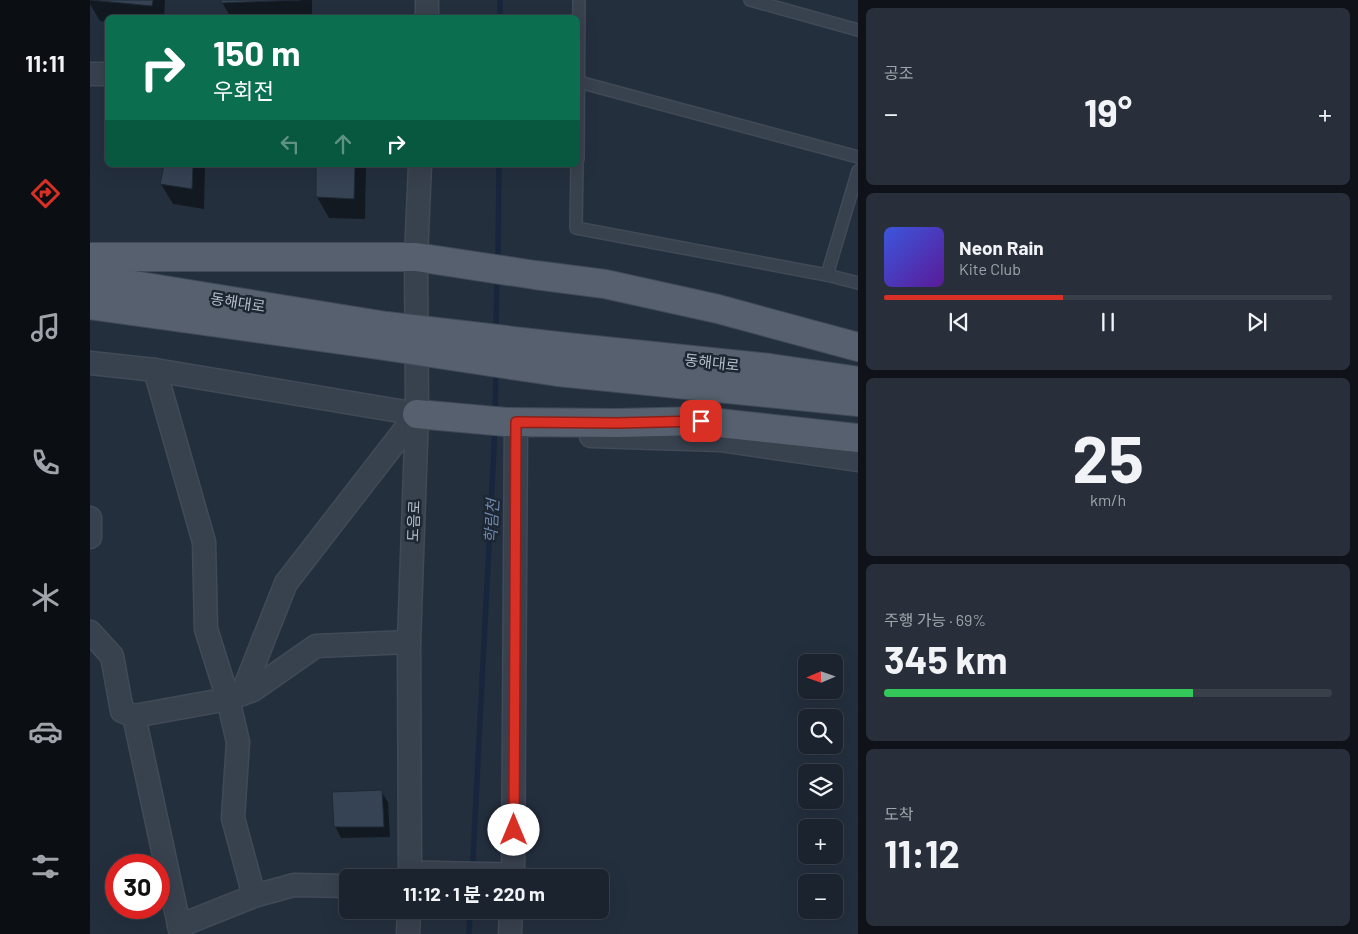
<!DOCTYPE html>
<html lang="ko">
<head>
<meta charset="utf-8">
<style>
	:root { --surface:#1b232e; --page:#282f3a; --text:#f1f3f6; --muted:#a0a4aa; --line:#39404a; --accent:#d93025 }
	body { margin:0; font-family:Barlow,"Noto Sans KR",sans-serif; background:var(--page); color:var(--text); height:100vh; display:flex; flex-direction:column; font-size:19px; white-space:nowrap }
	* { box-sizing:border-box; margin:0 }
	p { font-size:16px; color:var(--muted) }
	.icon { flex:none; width:28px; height:28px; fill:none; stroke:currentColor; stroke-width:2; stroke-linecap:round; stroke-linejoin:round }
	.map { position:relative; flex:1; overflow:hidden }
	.panel { display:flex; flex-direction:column; gap:8px; padding:8px; background:#0f1319; width:500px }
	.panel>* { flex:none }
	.banner { position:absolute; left:15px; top:15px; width:475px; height:152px; border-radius:8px; box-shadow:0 5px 20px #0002,0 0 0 1px var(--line); background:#0b6e4f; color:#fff; overflow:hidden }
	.needle { width:32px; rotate:268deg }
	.tools { position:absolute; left:708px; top:654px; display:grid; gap:10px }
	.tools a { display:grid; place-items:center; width:45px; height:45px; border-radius:8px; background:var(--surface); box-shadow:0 5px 20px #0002,0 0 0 1px var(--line); font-size:25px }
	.speed { position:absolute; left:15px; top:854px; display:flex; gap:10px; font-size:25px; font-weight:700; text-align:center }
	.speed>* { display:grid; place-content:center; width:65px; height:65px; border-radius:50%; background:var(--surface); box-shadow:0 5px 20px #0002,0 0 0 1px var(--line); line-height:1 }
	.speed .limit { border:8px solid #d22; background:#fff; color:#111 }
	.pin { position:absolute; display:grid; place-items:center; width:42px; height:42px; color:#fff; margin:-21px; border-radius:10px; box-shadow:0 2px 8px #0006 }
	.me { position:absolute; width:55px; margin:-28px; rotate:0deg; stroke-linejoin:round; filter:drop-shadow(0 0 4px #0008) }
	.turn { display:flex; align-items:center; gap:18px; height:105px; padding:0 25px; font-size:22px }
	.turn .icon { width:65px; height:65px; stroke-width:2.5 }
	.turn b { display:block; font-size:35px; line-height:42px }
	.lanes { display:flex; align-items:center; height:48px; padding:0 25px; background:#0003; justify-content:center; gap:25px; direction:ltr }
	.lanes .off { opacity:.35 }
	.big { font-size:38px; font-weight:700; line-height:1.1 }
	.panel .card { flex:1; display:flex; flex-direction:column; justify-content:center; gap:8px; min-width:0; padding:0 18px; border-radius:8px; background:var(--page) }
	.panel .dial { align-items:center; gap:0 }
	.dial b { font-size:65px; line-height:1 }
	.song { display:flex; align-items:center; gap:15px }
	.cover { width:60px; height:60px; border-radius:8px; background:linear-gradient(135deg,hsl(230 70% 55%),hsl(270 70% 35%)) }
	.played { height:5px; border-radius:2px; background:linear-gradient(90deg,var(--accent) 40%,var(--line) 40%) }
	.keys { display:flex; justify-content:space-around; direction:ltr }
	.heat { display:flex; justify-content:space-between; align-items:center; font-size:28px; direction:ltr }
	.charge { height:8px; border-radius:4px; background:linear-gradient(90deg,#34c759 69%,var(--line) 0) }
	.trip { position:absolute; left:249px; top:869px; width:270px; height:50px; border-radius:8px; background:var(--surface); box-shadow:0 5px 20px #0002,0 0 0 1px var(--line); font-weight:700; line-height:50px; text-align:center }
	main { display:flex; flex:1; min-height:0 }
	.tabs { display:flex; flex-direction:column; width:90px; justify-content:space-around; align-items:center; background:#0b0e12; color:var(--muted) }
	.tabs .icon { width:35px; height:35px }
	.tabs .active { color:var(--accent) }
	.tabs b { font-size:22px; color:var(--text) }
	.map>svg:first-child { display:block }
</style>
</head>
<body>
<main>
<nav class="tabs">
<b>11:11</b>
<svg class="icon active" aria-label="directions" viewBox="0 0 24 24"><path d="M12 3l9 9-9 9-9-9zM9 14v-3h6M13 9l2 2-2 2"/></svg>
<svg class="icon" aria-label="music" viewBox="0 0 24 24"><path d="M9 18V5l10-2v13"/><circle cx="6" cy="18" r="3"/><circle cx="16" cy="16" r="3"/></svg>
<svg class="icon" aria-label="phone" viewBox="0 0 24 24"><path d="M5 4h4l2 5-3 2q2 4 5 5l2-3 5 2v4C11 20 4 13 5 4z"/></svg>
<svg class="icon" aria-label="climate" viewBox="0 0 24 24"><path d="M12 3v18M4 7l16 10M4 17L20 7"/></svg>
<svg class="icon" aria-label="car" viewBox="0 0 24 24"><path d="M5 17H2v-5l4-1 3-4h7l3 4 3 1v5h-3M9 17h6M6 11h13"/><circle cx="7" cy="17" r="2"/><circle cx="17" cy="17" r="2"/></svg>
<svg class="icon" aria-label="filters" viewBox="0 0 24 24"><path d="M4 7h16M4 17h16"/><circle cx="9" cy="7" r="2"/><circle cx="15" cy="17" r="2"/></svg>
</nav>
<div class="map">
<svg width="768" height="934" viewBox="0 0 768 934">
	<rect width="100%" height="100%" fill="#242f3e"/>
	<g fill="#0007">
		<path d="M0 0H75L74 18H18V22L10 21 0 4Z"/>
		<path d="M132 0H222V18H141L132 2Z"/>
		<path d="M74 165H115L114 209 83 204 71 184Z"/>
		<path d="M227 165H276L275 219 239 218 227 197Z"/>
		<path d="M291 791 298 802 300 837 251 838 245 826Z"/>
	</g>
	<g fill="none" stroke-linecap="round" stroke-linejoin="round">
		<g stroke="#17263c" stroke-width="5.5">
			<path d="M410 18V0"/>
			<path d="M408 261 409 165"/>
			<path d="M406 331 407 278"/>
			<path d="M405 413 406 370"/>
			<path d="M382 878 405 428"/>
			<path d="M379 934 380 910"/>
		</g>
	</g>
	<g fill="#364354" stroke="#1f2835">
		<path d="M0 0H63L62 6Z"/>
		<path d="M131 0H211L131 3Z"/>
		<path d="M74 165H103L102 189 70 184Z"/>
		<path d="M226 165H265L264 199 226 197Z"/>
		<path d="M292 790 294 827H244L242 792Z"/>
	</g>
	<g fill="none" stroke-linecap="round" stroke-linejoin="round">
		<defs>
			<g id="lane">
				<path d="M660 0 768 30"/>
				<path d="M489 82 768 157"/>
				<path d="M488 159 489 0"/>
				<path d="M487 165 486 228 737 275 768 283"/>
				<path d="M737 275 768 171"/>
				<path d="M320 867 423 869"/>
			</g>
			<g id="street">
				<path d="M337 18V0"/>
				<path d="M0 74H18"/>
				<path d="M0 363 65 370 327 414"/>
				<path d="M65 370 114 542 116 629 138 699 148 742 143 818 164 896 204 885 258 886"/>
				<path d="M501 436 630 440 768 460"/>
				<path d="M0 518V537"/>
				<path d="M0 632 22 656 32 711 44 716"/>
				<path d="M152 694 196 583 327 414"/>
				<path d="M320 878 319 642 327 414 326 257 330 165"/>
				<path d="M423 878 426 422 442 425"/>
				<path d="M89 926 164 896"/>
				<path d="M91 934 44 716 138 699 163 690 226 646 319 642"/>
				<path d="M318 934 319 910"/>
				<path d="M420 934 421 910"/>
			</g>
			<g id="primary">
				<path d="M0 257H326L445 275 515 284 628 309 768 347"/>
				<path d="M0 278 296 326"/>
				<path d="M0 305 295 346"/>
				<path d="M476 347 680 368 768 381"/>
				<path d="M468 372 768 402"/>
				<path d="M327 414 416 422 527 423 611 421 768 438"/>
			</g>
		</defs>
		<use href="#lane" stroke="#414a57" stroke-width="14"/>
		<use href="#street" stroke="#414a57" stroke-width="25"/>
		<use href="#primary" stroke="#414a57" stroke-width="30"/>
		<use href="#lane" stroke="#38414e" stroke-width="11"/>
		<use href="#street" stroke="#38414e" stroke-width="22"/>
		<use href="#primary" stroke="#56606e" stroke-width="28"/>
		<defs>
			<g id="primary-bridge">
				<path d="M296 326 476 347"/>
				<path d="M295 346 468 372"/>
			</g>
		</defs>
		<use href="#primary-bridge" stroke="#414a57" stroke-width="30" stroke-linecap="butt"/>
		<use href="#primary-bridge" stroke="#56606e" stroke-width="28"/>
	</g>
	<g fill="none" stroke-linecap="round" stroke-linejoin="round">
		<defs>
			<path id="route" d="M424 830 426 422 527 423 611 421"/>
		</defs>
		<use href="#route" stroke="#8d1f18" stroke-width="12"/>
		<use href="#route" stroke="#d93025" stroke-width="9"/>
	</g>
	<g text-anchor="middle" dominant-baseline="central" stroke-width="5" stroke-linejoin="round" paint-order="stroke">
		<g font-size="15" fill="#b4bcc9" stroke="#1d2633">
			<text transform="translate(148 302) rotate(9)">동해대로</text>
			<text transform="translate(622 362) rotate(6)">동해대로</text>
			<text transform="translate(323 521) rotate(-88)">도음로</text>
		</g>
		<g font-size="16" font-style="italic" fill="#6d86a8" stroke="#1d2633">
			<text transform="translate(401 521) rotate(-87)">학림천</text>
		</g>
	</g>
</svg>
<div class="tools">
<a><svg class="needle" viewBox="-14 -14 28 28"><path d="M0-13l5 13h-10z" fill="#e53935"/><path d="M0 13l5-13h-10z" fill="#a0a4aa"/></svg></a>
<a><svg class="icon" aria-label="search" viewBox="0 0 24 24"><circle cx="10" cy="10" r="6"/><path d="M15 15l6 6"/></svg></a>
<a><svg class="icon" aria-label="layers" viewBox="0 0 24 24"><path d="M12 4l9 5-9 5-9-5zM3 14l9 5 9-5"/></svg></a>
<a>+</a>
<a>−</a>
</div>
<div class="speed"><div class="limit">30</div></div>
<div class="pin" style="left:611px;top:421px;background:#d93025"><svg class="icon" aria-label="arrive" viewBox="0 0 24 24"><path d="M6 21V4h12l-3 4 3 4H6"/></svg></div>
<svg class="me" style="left:424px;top:830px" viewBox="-20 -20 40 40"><circle r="19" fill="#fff"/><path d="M0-13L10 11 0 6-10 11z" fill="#d93025"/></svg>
<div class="trip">11:12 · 1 분 · 220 m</div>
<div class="banner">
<div class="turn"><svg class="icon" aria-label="right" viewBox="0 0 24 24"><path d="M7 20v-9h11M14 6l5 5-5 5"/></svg><div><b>150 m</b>우회전</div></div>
<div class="lanes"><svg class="icon off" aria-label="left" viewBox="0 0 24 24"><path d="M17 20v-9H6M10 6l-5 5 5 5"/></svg><svg class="icon off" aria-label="ahead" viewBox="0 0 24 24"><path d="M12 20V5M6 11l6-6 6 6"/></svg><svg class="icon" aria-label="right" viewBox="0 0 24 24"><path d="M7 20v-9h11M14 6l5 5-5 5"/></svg></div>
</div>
</div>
<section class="panel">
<div class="card"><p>공조</p>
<div class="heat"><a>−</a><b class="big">19°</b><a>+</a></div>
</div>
<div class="card">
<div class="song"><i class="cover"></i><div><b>Neon Rain</b><p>Kite Club</p></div></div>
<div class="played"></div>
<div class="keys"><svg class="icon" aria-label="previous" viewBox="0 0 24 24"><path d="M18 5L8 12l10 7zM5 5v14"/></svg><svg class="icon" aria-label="pause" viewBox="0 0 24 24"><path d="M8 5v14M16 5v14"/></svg><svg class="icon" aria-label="next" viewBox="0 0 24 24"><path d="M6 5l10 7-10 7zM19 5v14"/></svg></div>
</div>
<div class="card dial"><b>25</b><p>km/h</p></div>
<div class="card"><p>주행 가능 · 69%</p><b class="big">345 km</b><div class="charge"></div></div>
<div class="card"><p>도착</p><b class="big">11:12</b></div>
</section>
</main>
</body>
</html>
